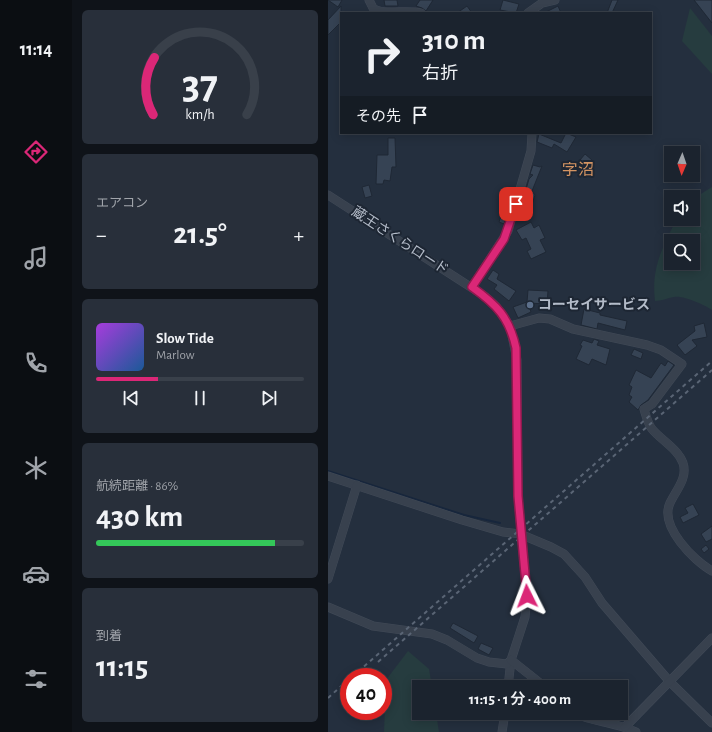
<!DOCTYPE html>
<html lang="ja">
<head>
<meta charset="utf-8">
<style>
	:root { --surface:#1b232e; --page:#282f3a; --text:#f1f3f6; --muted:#a0a4aa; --line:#39404a; --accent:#db2777 }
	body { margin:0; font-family:"Alegreya Sans","Noto Sans JP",sans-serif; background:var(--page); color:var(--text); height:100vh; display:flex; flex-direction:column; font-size:15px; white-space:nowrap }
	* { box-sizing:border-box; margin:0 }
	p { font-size:13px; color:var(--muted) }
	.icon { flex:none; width:22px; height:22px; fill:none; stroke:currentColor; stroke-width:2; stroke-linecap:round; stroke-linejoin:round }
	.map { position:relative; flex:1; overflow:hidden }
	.details { display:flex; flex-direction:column; gap:10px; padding:10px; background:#0f1319; width:256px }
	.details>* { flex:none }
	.hud { position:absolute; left:12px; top:12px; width:312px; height:122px; border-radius:0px; box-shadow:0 2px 10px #0003,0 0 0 1px var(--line); background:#1b232e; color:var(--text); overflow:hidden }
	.needle { width:26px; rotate:182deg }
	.fabs { position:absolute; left:336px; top:146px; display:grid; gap:8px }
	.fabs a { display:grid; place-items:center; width:36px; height:36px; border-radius:0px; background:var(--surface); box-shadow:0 2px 10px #0003,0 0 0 1px var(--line); font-size:20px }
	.speed { position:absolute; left:12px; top:668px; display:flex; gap:8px; font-size:20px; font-weight:700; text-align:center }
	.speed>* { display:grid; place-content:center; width:52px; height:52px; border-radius:50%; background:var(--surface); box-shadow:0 2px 10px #0003,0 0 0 1px var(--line); line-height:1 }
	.speed .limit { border:6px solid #d22; background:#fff; color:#111 }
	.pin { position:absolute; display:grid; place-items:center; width:34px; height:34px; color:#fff; margin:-17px; border-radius:8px; box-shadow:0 2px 6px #0006 }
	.me { position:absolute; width:44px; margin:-22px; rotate:357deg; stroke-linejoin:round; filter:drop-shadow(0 0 3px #0008) }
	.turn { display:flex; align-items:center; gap:14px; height:84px; padding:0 16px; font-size:18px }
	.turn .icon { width:52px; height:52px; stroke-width:2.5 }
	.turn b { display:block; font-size:28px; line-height:34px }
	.then { display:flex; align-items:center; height:38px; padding:0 16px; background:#0003; gap:8px; font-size:15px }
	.big { font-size:30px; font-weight:600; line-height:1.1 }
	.details .card { flex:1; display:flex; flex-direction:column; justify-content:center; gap:6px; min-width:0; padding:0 14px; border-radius:6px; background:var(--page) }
	.details .dial { align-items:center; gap:0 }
	.dial svg { height:104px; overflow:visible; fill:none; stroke:var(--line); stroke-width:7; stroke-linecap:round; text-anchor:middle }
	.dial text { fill:var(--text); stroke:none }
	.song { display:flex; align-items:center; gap:12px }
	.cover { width:48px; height:48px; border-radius:6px; background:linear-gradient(135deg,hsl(280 70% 55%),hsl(210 70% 35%)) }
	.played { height:4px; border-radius:2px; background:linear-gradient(90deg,var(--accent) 30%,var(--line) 30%) }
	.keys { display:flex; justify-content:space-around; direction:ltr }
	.heat { display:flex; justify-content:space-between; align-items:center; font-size:22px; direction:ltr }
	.charge { height:6px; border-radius:3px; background:linear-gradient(90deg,#34c759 86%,var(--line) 0) }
	.trip { position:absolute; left:84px; top:680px; width:216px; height:40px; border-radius:0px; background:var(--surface); box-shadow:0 2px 10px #0003,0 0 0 1px var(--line); font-weight:600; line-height:40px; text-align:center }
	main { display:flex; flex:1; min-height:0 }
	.tab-bar { display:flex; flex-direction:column; width:72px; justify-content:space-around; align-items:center; background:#0b0e12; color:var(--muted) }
	.tab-bar .icon { width:28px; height:28px }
	.tab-bar .active { color:var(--accent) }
	.tab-bar b { font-size:18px; color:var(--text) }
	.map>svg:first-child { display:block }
</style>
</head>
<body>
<main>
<nav class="tab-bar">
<b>11:14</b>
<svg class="icon active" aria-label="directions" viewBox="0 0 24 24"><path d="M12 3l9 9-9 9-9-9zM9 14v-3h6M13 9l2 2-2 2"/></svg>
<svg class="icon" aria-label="music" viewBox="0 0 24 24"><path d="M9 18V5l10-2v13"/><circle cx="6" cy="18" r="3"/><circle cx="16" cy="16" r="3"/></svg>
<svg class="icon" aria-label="phone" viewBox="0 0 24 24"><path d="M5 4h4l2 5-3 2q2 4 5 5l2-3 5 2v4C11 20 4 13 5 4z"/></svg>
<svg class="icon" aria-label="climate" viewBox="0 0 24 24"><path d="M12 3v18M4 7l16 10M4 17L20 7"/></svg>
<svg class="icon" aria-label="car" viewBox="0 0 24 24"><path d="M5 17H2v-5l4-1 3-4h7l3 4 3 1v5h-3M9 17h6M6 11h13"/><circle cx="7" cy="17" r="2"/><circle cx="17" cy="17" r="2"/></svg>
<svg class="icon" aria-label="filters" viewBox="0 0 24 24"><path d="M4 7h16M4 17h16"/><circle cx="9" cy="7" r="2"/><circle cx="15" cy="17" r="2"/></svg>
</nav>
<section class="details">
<div class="card dial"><svg viewBox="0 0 100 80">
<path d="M14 69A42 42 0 1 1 86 69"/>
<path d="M14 69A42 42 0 0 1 15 25" stroke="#db2777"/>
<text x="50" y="56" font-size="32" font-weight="700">37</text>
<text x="50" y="72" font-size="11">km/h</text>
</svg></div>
<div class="card"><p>エアコン</p>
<div class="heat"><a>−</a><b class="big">21.5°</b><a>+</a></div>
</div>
<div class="card">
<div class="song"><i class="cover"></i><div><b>Slow Tide</b><p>Marlow</p></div></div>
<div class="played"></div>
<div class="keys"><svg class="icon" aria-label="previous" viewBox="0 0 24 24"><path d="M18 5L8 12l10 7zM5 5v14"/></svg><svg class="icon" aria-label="pause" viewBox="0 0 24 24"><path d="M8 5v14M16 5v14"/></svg><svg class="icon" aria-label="next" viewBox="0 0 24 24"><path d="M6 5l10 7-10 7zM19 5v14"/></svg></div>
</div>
<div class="card"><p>航続距離 · 86%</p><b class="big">430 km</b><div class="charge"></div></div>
<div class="card"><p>到着</p><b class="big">11:15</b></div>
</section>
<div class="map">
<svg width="384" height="732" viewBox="0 0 384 732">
	<rect width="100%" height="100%" fill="#242f3e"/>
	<g fill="#263c3f" fill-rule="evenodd">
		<path d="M362 8 384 36V74L354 41Z"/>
		<path d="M384 187V310C377 305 355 295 346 297 339 298 334 301 327 301 323 269 334 247 349 219H365V199ZM343 241H365V263H343Z"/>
		<path d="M80 651 101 669 104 687H91V713H108L111 732H56L58 680Z"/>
	</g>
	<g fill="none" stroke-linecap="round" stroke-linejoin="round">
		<path stroke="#17263c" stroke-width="2" d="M0 471 136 515 172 523"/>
	</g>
	<g fill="#364354" stroke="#1f2835">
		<path d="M0 0H14L10 7Z"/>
		<path d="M56 0H69L70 6H57Z"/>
		<path d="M92 0H105L98 11 94 8 88 6Z"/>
		<path d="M175 0 191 4 188 13 172 10Z"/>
		<path d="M284 0H290L284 13H279Z"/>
		<path d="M366 0H384V23Z"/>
		<path d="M13 6V22L0 35V20Z"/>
		<path d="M139 6 144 13H129Z"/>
		<path d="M230 6 233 13H216Z"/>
		<path d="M238 133 248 137 239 152 226 144 224 148 209 142 211 134 233 143Z"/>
		<path d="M60 138H67L68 167H64L62 181 56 180 55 184H48L49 155H60Z"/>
		<path d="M257 154 264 160 255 172 247 166Z"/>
		<path d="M205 165 212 167 214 166 204 191 207 195 202 211 204 212 201 220 190 217 201 179 205 175 202 174Z"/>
		<path d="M41 185 44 196 37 198 34 187Z"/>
		<path d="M179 199 183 201 176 224 171 222Z"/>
		<path d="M203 222 206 228 211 225 217 238 212 240 218 252 203 259 199 251 203 249 198 238 194 240 188 230Z"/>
		<path d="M165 270 171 274 169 279 188 291 181 301 166 289 169 285 159 279Z"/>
		<path d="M200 290 220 291 219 304 200 303 203 312 190 318 185 307 199 302Z"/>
		<path d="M256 309 272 313V315L299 321 297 330 270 323 269 329 253 325Z"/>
		<path d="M376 323 379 337 364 340 369 346 357 355 349 345 367 331 366 326Z"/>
		<path d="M266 339 271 341 269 345 282 349 278 365 264 359 261 365 248 359 254 346 252 345 255 340 264 343Z"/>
		<path d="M306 349 315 353 313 359 303 355Z"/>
		<path d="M340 361 346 365 320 400 313 405 310 410 301 402 304 397 301 395 304 387 301 385 308 370 323 378 333 363 337 366Z"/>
		<path d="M365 504 371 515 355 523 352 517 360 513 357 508Z"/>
		<path d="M384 526V539L378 542 373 534Z"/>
		<path d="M378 545 381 549 376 553 373 549Z"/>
		<path d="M125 623 150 636 146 643 122 628Z"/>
		<path d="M153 643 165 648 161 655 150 649Z"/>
	</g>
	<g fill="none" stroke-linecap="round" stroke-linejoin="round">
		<defs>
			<g id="minor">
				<path d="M41 0 45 8C54 16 79 9 93 13"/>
				<path d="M200 13 214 3 227 0"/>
				<path d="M0 195 158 297 168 306 182 326 189 360 190 496 199 596 197 617 183 660 180 687"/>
				<path d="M144 287 180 231 203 151 204 133"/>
				<path d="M182 326 211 318 222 319 245 329 319 345 333 350 354 364 324 404 316 409C318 416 320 424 324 429 333 440 350 449 355 463 360 478 348 490 342 503 331 526 366 561 384 571"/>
				<path d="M0 476 134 520 175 532 192 534 223 547 236 554 257 577 274 603 342 682 384 723"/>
				<path d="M0 579 29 485"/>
				<path d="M0 607 45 626 104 634 119 640 149 658 161 662 179 664 183 660"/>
				<path d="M183 660 217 687"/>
				<path d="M245 713C265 722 288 722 308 732"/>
				<path d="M297 727 384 638"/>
				<path d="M174 732 177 713"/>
			</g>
		</defs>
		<use href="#minor" stroke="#414a57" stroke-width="9"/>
		<use href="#minor" stroke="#38414e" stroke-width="8"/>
		<g stroke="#5a6575" stroke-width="2" stroke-dasharray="4 4" stroke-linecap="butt">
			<path d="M50 662 384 370"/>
			<path d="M24 677 384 361"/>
			<path d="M0 698 21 679"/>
		</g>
	</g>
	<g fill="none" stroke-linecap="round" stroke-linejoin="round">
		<defs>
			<path id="route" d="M188 204 176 239 144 287C169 305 181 317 188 348L190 496 199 596"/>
		</defs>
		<use href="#route" stroke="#8e194d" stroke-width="10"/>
		<use href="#route" stroke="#db2777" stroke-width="7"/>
	</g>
	<circle fill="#5c6f8a" stroke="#1d2633" stroke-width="1.5" cx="202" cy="305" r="4"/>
	<g text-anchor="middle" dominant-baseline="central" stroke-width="4" stroke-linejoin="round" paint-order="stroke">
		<g font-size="14" fill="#b4bcc9" stroke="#1d2633">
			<text transform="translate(72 241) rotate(33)">蔵王さくらロード</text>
		</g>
		<g font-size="14" font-weight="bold" fill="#b4bcc9" stroke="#1d2633" text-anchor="start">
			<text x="210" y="305">コーセイサービス</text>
		</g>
		<g font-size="16" fill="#d59563" stroke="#1d2633">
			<text x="250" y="170">字沼</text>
		</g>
	</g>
</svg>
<div class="fabs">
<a><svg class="needle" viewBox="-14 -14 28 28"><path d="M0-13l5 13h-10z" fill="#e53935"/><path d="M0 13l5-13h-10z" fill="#a0a4aa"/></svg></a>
<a><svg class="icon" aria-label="sound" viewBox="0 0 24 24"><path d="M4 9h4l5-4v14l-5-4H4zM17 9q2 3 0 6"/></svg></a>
<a><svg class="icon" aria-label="search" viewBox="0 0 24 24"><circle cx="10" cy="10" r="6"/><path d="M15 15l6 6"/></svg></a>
</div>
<div class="speed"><div class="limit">40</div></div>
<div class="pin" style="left:188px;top:204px;background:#d93025"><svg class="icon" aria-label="arrive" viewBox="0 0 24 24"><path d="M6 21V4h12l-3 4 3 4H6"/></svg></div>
<svg class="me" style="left:199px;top:596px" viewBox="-20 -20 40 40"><path d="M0-17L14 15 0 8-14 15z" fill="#db2777" stroke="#fff" stroke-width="4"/></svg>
<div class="trip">11:15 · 1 分 · 400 m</div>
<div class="hud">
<div class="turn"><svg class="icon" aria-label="right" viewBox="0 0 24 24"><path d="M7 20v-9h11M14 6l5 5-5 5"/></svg><div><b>310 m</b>右折</div></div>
<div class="then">その先<svg class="icon" aria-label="arrive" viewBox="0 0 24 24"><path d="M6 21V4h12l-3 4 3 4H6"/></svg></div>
</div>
</div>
</main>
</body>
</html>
